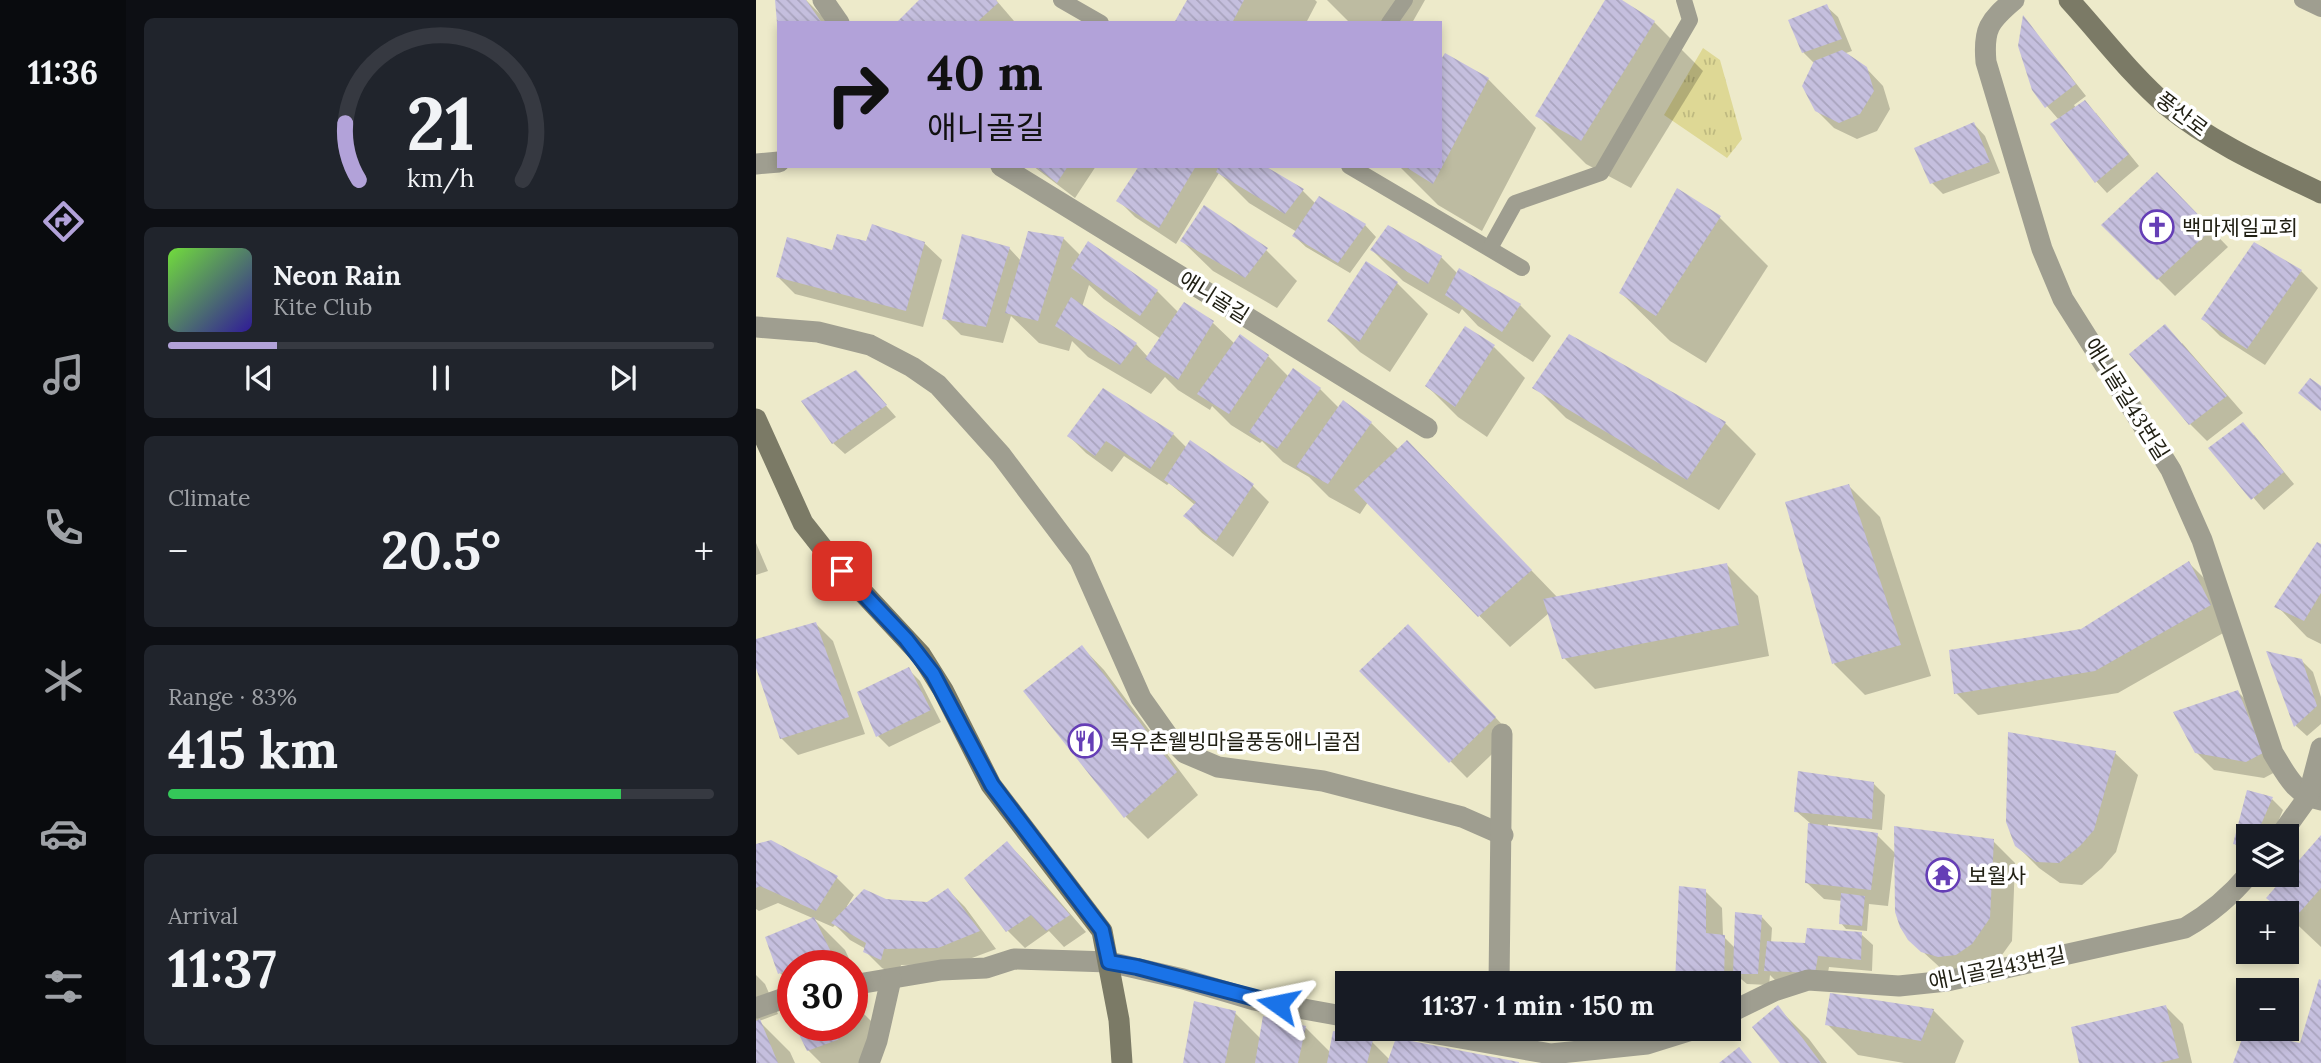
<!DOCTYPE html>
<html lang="en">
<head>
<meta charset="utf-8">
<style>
	:root { --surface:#171b24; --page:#20242c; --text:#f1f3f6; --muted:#9ea1a6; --line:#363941; --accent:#b2a2d9 }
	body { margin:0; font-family:Lora,"Noto Sans KR",serif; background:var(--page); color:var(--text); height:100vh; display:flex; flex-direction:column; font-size:26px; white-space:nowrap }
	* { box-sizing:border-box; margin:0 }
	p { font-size:23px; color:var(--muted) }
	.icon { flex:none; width:38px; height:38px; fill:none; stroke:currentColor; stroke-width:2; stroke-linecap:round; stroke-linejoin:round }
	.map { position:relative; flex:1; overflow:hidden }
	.drawer { display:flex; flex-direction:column; gap:18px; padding:18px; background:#0d0f14; width:630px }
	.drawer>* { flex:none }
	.guide { position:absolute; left:21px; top:21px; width:665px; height:147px; border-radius:0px; box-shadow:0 4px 10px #0003; background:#b2a2d9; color:#111; overflow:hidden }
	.fabs { position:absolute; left:1480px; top:824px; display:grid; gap:14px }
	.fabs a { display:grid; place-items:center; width:63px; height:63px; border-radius:0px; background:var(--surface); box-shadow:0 4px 10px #0003; font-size:35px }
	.speed { position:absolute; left:21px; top:950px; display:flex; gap:14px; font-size:35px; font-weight:700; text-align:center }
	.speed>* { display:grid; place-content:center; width:91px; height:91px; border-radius:50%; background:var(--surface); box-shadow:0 4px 10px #0003; line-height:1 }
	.speed .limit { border:10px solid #d22; background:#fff; color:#111 }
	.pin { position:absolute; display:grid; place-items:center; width:60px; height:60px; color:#fff; margin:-30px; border-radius:14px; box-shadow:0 4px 10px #0006 }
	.me { position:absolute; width:77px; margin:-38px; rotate:282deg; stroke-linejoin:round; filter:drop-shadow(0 0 5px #0008) }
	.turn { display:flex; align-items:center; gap:24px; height:147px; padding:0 35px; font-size:32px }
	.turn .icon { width:91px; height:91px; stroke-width:2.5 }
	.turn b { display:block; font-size:49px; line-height:60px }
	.big { font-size:52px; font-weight:800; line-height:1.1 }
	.drawer .card { flex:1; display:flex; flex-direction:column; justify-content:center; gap:10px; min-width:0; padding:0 24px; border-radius:10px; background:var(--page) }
	.drawer .dial { align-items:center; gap:0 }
	.dial svg { height:182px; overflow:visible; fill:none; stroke:var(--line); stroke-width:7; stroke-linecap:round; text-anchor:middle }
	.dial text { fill:var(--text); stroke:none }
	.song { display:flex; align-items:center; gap:21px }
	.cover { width:84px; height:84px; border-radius:10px; background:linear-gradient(135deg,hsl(100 70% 55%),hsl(250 70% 35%)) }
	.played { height:7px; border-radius:4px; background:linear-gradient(90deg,var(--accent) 20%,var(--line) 20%) }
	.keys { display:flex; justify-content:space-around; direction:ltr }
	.heat { display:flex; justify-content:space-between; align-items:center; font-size:38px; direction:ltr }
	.charge { height:10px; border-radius:5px; background:linear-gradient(90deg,#34c759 83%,var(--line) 0) }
	.trip { position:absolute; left:579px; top:971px; width:406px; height:70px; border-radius:0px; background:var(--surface); box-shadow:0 4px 10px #0003; font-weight:800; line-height:70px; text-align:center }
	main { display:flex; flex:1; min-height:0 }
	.tab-bar { display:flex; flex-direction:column; width:126px; justify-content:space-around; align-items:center; background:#090b0e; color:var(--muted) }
	.tab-bar .icon { width:49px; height:49px }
	.tab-bar .current { color:var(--accent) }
	.tab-bar b { font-size:32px; color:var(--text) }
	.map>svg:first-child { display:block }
</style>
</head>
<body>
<main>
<nav class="tab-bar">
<b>11:36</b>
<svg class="icon current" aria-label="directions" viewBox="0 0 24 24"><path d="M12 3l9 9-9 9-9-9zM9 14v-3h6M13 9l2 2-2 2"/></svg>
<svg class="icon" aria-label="music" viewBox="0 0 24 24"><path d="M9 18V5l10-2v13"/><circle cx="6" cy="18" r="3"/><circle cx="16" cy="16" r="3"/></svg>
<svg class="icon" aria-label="phone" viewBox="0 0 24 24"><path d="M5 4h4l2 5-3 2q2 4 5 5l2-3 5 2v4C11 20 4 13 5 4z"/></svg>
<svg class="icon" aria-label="climate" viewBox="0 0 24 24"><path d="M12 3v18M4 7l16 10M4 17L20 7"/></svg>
<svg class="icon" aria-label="car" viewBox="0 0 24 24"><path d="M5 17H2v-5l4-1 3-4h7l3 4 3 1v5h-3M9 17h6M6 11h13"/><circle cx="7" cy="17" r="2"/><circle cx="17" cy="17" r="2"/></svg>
<svg class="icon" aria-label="filters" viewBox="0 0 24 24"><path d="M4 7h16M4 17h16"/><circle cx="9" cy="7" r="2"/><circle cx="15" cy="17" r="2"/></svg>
</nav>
<section class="drawer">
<div class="card dial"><svg viewBox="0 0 100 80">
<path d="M14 69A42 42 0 1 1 86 69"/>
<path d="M14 69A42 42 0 0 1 8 44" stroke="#b2a2d9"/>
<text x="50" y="56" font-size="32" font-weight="700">21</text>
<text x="50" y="72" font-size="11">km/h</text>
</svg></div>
<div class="card">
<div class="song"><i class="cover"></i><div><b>Neon Rain</b><p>Kite Club</p></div></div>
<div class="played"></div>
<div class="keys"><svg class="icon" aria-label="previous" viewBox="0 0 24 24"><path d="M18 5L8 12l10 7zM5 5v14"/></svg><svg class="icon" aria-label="pause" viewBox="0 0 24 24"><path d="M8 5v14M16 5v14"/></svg><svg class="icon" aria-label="next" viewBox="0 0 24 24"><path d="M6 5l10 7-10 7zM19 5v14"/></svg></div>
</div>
<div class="card"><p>Climate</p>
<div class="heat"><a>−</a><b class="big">20.5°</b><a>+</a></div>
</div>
<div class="card"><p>Range · 83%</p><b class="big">415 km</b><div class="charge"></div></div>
<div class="card"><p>Arrival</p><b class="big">11:37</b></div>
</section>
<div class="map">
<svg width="1565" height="1063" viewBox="0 0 1565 1063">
	<defs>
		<pattern id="grass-tufts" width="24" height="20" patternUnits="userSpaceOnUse" patternTransform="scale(1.75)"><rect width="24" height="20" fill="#ded895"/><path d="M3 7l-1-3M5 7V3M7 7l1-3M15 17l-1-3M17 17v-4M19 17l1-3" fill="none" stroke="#beb980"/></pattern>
		<pattern id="building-back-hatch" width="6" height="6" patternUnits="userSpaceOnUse" patternTransform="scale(1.75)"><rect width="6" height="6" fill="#c5bfde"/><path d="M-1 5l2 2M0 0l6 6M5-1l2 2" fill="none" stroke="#a9a4be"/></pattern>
	</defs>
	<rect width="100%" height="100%" fill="#edeaca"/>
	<path fill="url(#grass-tufts)" d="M947 48 964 60 986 139 971 158 908 115Z"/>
	<g fill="#0003" fill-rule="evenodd">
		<path d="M21 0H50L73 23H23V25Z"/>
		<path d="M166 0H240L258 21 256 23H143Z"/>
		<path d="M433 0H559L561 2 550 23H420Z"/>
		<path d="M571 0H669L656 23H594Z"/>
		<path d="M851 0H863L898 22 947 71 875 188 830 164 781 115Z"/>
		<path d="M1070 6 1082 17 1096 51 1087 54 1110 68 1127 86 1134 109 1121 131 1101 139 1078 128 1060 110 1059 64 1047 52Z"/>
		<path d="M1269 19 1330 96 1318 105 1320 108 1340 113 1383 166 1351 193 1340 181 1303 120 1277 90Z"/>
		<path d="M732 79 780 128 726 231 682 205 643 166H684Z"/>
		<path d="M1218 124 1229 136 1244 173 1187 194 1176 183Z"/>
		<path d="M277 166H340L319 198Z"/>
		<path d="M385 166H506L547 191 560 204 564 198 609 225 620 237 594 273 550 247 538 236 541 232 493 203 463 173 420 244 379 217 362 200Z"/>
		<path d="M1401 174 1472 247 1419 296 1348 225Z"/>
		<path d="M963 217 1012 266 950 363 914 341 865 293Z"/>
		<path d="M307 238 325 256 332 244 401 291 423 313 429 305 457 323 479 344 512 356 533 377 564 389 583 408 615 423 643 450 682 474 802 598 971 565 1002 596 1013 656 839 689 808 658 793 613 754 647 612 502 604 514 573 497 553 477 527 462 506 441 504 443 475 425 456 406 454 410 422 390 409 377 395 394 332 357 316 341 313 351 283 343 255 316 247 343 205 335 188 318 253 248 265 261ZM333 285 348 299 405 339 392 357 380 344 326 307Z"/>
		<path d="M426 241 510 250 541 281 521 308 457 271Z"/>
		<path d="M111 243H168L186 260 167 327 39 294 22 277 78 252Z"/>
		<path d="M1499 244 1545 271 1562 288 1509 365 1464 336 1447 319Z"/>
		<path d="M616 250 685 257 702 274 764 305 795 336 777 362 722 326 706 309 703 314 647 281Z"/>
		<path d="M641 283 672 314 634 372 604 352 573 321Z"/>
		<path d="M1426 343 1487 413 1451 441 1434 424Z"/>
		<path d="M738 347 769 378 731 437 702 417 671 386Z"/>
		<path d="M111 384 140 417 89 454 77 443Z"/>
		<path d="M779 387 969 423 1000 454 963 510 810 418Z"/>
		<path d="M417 434 431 448 496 485 513 502 477 557 446 533 429 516 439 505 413 483 411 485 368 456 356 472 330 453 313 436Z"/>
		<path d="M1498 435 1538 484 1508 510 1455 448Z"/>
		<path d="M1093 486 1124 517 1175 676 1109 695 1078 664Z"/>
		<path d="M0 543 12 571 0 575Z"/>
		<path d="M1565 546V644L1551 637 1521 606Z"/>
		<path d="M1433 563 1455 585 1476 628 1362 693 1222 715 1200 693 1326 631Z"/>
		<path d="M60 624 77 641 109 734 42 755 25 738 0 662V641Z"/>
		<path d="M669 643 756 735 711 778 605 671Z"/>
		<path d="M326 647 348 670 442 795 392 839 370 817 269 691Z"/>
		<path d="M1513 653 1545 660 1557 672 1565 697V724L1551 736 1540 726Z"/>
		<path d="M153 670 164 681 185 722 133 747 122 736Z"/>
		<path d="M1482 692 1499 709 1523 770 1508 778 1458 770 1440 752Z"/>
		<path d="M1359 753 1382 775 1360 852 1346 868 1326 885 1304 883 1283 868 1260 845Z"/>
		<path d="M1117 783 1129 795 1126 830 1072 824V828L1121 835 1140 854 1237 841 1259 863 1256 941 1238 966 1190 973 1153 939 1140 857H1138L1132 906 1113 904 1111 931 1090 929 1085 923 1086 901 1068 899 1050 882 1054 823 1040 811Z"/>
		<path d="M1516 799 1527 810 1516 836H1493V855H1490L1479 844Z"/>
		<path d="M1565 838V947L1513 898Z"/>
		<path d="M15 841 81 878 98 895 91 906 92 907 129 900 172 904 192 890 209 907 240 949 200 964 145 965 142 976 126 968 109 951 110 949 94 940 79 925 77 927 22 903 3 911 0 909V845Z"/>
		<path d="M251 843 268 860 330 932 308 947 293 931 269 948 252 931 210 878Z"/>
		<path d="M949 891 966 908 967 936 980 949 1005 916 1016 928 1015 943 1051 945 1105 934 1117 945 1116 971 1073 967 1070 983 1021 982 1014 975 1013 985 991 984 985 979V1007L973 1006V984H920Z"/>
		<path d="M58 919 89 950 105 984 96 987V966H37V986L24 973Z"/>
		<path d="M0 975 9 984 22 1014 3 1021 34 1052 39 1063H0Z"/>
		<path d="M96 1002 118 1024 110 1063H65L52 1050 41 1026H96Z"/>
		<path d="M1410 1007 1427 1024 1436 1063H1325Z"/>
		<path d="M1022 1008 1053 1039 1071 1063H1026Z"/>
		<path d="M1177 1010 1208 1041 1199 1063H1148L1102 1055 1071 1024Z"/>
		<path d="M479 1013 505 1039 509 1018 550 1028 575 1053 616 1042 634 1060 760 1063H429Z"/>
	</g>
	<g fill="url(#building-back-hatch)">
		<path d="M19 0H50L66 23H21Z"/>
		<path d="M163 0H240L242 3 220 23H140Z"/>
		<path d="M431 0H488L476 23H418Z"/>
		<path d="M849 0H866L899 21 825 141 779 116Z"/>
		<path d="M1071 4 1086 39 1046 53 1032 20Z"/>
		<path d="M1267 15 1320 84 1289 108 1276 90 1262 46Z"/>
		<path d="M1086 50 1111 67 1118 91 1104 114 1083 123 1059 111 1046 86 1058 61Z"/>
		<path d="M689 53 733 78 677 184 648 166H684V61Z"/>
		<path d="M1329 100 1373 154 1339 183 1294 124Z"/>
		<path d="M1218 122 1234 162 1174 184 1158 148Z"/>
		<path d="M279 166H312L301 183Z"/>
		<path d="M383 166H440L403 228 360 201Z"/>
		<path d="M463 166H509L548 189 529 214 460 172Z"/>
		<path d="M1401 172 1456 229 1401 280 1345 225Z"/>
		<path d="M921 188 965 216 900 316 863 293Z"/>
		<path d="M563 196 610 224 582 263 536 236Z"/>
		<path d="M448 205 512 248 489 278 424 241Z"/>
		<path d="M116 224 169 242 150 311 20 277 31 237 76 250 81 234 110 241Z"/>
		<path d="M632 225 686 256 672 284 614 250Z"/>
		<path d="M272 231 308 237 282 321 249 313Z"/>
		<path d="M206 234 254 247 230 327 186 319Z"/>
		<path d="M332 241 402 290 384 316 315 268Z"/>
		<path d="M1498 242 1546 270 1491 349 1445 319Z"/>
		<path d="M610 261 642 282 603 342 571 321Z"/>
		<path d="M703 268 765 304 746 332 689 295Z"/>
		<path d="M315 297 381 343 364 365 299 326Z"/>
		<path d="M428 302 458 321 422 380 389 359Z"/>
		<path d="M1409 324 1471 396 1433 425 1373 354Z"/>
		<path d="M709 326 739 345 699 407 669 386Z"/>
		<path d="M484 334 513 355 473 414 441 394Z"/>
		<path d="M813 334 970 422 931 480 776 388Z"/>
		<path d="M537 368 565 388 521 449 493 432Z"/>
		<path d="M100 370 131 405 76 444 45 401Z"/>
		<path d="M1554 378 1565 386V411L1542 393Z"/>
		<path d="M347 388 418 433 394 469 350 441 339 456 311 436Z"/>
		<path d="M587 400 616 422 572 484 540 467Z"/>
		<path d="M1487 422 1528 472 1495 500 1452 448Z"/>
		<path d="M434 440 498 484 460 541 427 516 440 502 408 480Z"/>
		<path d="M651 440 776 570 722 617 598 490Z"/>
		<path d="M1093 484 1145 645 1076 664 1029 502Z"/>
		<path d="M1561 542 1565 544V593L1548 621 1518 607Z"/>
		<path d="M1433 561 1455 605 1339 671 1198 694 1193 650 1325 629Z"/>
		<path d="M971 563 983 625 806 659 787 599Z"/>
		<path d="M60 622 93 717 24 739 0 668V639Z"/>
		<path d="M652 624 740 717 693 763 603 671Z"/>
		<path d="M326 645 421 772 368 818 267 691Z"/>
		<path d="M1510 651 1546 659 1561 706 1538 727Z"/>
		<path d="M153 667 175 710 120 737 101 692Z"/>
		<path d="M1482 690 1507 753 1490 762 1439 753 1417 712Z"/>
		<path d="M1252 732 1360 751 1338 830 1324 846 1303 863 1280 862 1259 846 1250 822Z"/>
		<path d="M1042 771 1118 782 1116 819 1038 812Z"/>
		<path d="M1491 790 1517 797 1500 836H1493V847L1477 844Z"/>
		<path d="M1052 823 1122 833 1115 890 1049 883Z"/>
		<path d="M1138 826 1238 839 1234 918 1216 944 1200 955 1182 957 1165 952 1152 940 1144 927 1139 912Z"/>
		<path d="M1565 835V888L1537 920 1510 898Z"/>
		<path d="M15 840 82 876 60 911 4 886 0 888V844Z"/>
		<path d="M251 841 314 915 290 931 275 915 250 932 208 878Z"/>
		<path d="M923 886 950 889V933L969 935 968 984H919Z"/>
		<path d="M192 888 224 931 182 948 128 949 125 960 107 952 110 943 75 923 108 889 130 899 171 902Z"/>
		<path d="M1085 893 1109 896 1106 926 1083 924Z"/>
		<path d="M979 912 1006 915 1002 974H977Z"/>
		<path d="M58 917 75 952 22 974 9 937Z"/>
		<path d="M1051 928 1106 932 1105 960 1062 956 1059 973 1008 971 1011 941 1049 943Z"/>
		<path d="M1563 979 1565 980V1063H1477L1489 1031 1544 1043Z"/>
		<path d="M1074 993 1178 1009 1165 1041 1069 1025Z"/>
		<path d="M438 1001 480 1011 469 1063H427Z"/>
		<path d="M1022 1005 1065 1063H1024L996 1027Z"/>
		<path d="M1410 1005 1423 1058 1403 1063H1323L1315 1027Z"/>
		<path d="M507 1016 550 1026 542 1063H499Z"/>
		<path d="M4 1019 22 1063H0V1021Z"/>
		<path d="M39 1026H77L84 1039 51 1051Z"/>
		<path d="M577 1031 617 1040 611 1063H571Z"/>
		<path d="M640 1038 763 1062V1063H631Z"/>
		<path d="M983 1047 996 1063H963Z"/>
	</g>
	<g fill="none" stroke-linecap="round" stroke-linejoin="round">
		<g stroke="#9f9e90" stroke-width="16">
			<path d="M305 0 345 23"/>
			<path d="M1546 0 1565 9"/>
			<path d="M633 23 649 0"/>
			<path d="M593 166 766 268"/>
			<path d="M734 248 759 203 845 173 934 20 928 0"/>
		</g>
		<g stroke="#9f9e90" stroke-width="21">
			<path d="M67 0 83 23"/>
			<path d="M1258 0C1233 21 1227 29 1230 62L1286 249 1307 299 1415 470 1446 540 1517 753C1530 774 1539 795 1565 800"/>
			<path d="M0 164 23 162"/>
			<path d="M245 166 671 428"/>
			<path d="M0 327 62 332 114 345 156 367 182 385 245 455 324 560 385 698 412 736 429 753 462 767 567 781 706 817 747 835"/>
			<path d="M1524 836 1552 797 1565 748"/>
			<path d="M743 984 746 734"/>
			<path d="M96 985 185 970 230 968 258 959 353 962 427 979 498 1000 592 1017"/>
			<path d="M0 1008 37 995"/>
			<path d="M973 1013 1018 991 1052 980 1143 986 1191 981 1429 928C1455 913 1474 897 1493 874"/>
			<path d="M653 1029 795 1054 891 1044 939 1029"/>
			<path d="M113 1063 121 1041 135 979"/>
		</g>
		<g stroke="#7b7a66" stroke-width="21">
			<path d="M1313 0C1346 36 1374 74 1411 106 1456 143 1513 168 1565 193"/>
			<path d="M0 419 47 523 73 556 165 655 187 690 235 785 346 931 363 1020 366 1063"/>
		</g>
	</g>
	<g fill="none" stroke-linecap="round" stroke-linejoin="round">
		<defs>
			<path id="route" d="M86 571 150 639 177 674 236 785 346 930 353 962 381 967 522 1004"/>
		</defs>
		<use href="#route" stroke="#114b97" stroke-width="18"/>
		<use href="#route" stroke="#1a73e8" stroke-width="12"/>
	</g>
	<defs>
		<symbol id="church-ring" viewBox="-11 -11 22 22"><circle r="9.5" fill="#fff" stroke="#653eb6" stroke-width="1.5"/><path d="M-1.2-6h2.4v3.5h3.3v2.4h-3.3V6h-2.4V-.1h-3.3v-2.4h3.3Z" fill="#653eb6"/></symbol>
		<symbol id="restaurant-ring" viewBox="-11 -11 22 22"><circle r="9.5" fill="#fff" stroke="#653eb6" stroke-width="1.5"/><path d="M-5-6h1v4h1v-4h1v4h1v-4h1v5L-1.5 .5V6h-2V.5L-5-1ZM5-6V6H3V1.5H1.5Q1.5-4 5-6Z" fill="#653eb6"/></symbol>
		<symbol id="temple-ring" viewBox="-11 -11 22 22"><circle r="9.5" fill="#fff" stroke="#653eb6" stroke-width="1.5"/><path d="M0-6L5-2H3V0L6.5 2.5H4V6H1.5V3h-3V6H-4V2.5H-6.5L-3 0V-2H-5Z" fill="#653eb6"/></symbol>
	</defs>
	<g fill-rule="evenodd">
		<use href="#church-ring" x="1382" y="208" width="38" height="38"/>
		<use href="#restaurant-ring" x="310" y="722" width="38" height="38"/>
		<use href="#temple-ring" x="1168" y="856" width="38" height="38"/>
	</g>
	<g text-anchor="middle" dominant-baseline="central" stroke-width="7" stroke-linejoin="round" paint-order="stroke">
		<g font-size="21" fill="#212014" stroke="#fff">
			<text transform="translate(1426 114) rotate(37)">풍산로</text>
			<text transform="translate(458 297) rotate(32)">애니골길</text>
			<text transform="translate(1371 399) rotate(58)">애니골길43번길</text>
			<text transform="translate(1241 968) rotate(-12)">애니골길43번길</text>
		</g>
		<g font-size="21" fill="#212014" stroke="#fff" text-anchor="start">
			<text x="1426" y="227">백마제일교회</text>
			<text x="354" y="741">목우촌웰빙마을풍동애니골점</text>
			<text x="1212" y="875">보월사</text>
		</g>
	</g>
</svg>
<div class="fabs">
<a><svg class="icon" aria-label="layers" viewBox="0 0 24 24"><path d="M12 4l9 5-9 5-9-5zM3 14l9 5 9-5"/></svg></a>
<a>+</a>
<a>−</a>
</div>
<div class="speed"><div class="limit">30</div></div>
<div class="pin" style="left:86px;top:571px;background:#d93025"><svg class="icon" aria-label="arrive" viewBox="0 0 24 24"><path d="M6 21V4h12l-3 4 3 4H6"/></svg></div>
<svg class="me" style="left:522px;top:1004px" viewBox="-20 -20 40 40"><path d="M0-17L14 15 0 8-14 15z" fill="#1a73e8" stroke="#fff" stroke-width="4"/></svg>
<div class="trip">11:37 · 1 min · 150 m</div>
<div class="guide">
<div class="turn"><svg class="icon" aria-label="right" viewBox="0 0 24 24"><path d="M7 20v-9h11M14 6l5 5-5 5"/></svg><div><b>40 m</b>애니골길</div></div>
</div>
</div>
</main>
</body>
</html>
